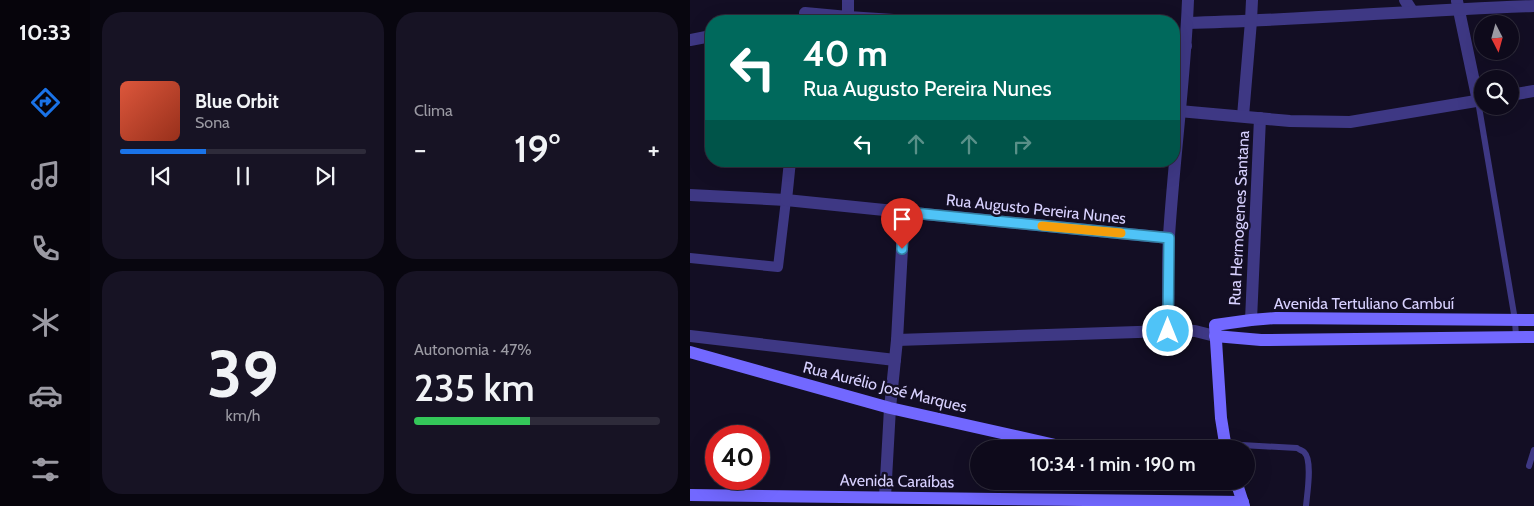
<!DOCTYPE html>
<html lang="pt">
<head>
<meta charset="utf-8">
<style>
	:root { --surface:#0e0a1b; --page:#171324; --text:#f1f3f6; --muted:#9b9aa3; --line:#2e2b3a; --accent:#1a73e8 }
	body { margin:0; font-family:Cabin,sans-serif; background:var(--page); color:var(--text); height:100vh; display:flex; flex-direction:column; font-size:19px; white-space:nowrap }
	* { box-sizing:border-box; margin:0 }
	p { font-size:16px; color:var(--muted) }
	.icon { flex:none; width:28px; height:28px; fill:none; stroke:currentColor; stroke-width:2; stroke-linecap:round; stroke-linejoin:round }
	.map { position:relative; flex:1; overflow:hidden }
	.drawer { display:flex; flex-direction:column; gap:12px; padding:12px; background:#08060f; width:600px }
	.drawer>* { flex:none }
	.guide { position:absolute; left:15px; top:15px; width:475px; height:152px; border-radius:20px; box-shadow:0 5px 20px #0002,0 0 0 1px var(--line); background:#00695c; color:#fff; overflow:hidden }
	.needle { width:32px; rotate:174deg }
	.buttons { position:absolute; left:784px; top:15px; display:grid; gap:10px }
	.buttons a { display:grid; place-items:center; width:45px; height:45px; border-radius:50%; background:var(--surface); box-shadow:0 5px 20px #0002,0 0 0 1px var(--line); font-size:25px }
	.speed { position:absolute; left:15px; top:425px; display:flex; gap:10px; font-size:25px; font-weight:700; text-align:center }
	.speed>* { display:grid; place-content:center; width:65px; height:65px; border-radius:50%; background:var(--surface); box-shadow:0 5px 20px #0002,0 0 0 1px var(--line); line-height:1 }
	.speed .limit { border:8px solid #d22; background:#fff; color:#111 }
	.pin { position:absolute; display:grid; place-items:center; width:42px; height:42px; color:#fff; margin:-51px -21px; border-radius:50% 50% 50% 0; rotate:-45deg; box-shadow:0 0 5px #0007 }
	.pin .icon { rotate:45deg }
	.me { position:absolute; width:55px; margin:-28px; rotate:0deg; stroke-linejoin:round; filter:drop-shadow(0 0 4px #0008) }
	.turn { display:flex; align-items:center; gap:18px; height:105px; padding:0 15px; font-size:22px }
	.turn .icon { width:65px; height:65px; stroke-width:2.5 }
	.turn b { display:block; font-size:35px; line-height:42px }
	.lanes { display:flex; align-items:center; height:48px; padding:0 15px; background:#0003; justify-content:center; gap:25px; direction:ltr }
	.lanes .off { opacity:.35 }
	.big { font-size:38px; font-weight:600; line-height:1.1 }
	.drawer .tile { flex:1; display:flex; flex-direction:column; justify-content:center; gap:8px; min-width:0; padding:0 18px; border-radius:20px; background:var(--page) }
	.drawer .dial { align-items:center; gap:0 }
	.dial b { font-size:65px; line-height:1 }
	.song { display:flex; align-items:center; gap:15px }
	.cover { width:60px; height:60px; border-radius:8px; background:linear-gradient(135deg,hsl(10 70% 55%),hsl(10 70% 35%)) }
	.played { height:5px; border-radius:2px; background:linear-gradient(90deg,var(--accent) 35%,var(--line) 35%) }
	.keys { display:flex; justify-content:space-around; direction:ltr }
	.heat { display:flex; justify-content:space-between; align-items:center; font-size:28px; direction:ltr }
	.charge { height:8px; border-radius:4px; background:linear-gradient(90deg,#34c759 47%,var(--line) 0) }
	.drawer .tiles { flex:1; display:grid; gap:12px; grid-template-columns:repeat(2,1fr) }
	.trip { position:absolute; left:280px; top:440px; width:285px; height:50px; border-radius:25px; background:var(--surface); box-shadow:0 5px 20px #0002,0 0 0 1px var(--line); font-weight:600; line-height:50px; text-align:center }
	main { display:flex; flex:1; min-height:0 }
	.tabs { display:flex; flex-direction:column; width:90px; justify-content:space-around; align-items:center; background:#06040b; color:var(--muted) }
	.tabs .icon { width:35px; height:35px }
	.tabs .on { color:var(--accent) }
	.tabs b { font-size:22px; color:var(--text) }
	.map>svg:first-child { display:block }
</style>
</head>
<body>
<main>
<nav class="tabs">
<b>10:33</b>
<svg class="icon on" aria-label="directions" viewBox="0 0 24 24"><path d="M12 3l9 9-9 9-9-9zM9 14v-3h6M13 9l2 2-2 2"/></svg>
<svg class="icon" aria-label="music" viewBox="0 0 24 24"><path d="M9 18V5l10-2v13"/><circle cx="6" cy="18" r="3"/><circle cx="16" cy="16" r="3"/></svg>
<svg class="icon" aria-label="phone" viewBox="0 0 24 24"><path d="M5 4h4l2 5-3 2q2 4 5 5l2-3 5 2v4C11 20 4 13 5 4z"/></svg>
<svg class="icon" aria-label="climate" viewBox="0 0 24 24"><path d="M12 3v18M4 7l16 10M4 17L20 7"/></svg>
<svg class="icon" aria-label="car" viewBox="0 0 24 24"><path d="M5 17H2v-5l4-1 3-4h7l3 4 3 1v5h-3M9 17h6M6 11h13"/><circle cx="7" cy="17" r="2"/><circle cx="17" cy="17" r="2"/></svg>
<svg class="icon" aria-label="filters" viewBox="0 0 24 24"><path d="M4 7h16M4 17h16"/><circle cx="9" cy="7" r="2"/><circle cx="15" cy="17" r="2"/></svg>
</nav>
<section class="drawer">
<div class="tiles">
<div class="tile">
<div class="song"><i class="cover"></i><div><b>Blue Orbit</b><p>Sona</p></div></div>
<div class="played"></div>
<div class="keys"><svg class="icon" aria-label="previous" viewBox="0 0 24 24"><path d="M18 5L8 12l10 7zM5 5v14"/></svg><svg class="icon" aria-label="pause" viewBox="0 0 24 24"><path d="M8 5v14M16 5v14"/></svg><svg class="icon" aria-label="next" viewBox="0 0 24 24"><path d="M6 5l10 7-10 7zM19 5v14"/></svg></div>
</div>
<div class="tile"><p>Clima</p>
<div class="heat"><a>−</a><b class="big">19°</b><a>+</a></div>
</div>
<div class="tile dial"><b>39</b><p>km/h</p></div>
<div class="tile"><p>Autonomia · 47%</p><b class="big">235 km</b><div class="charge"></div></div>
</div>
</section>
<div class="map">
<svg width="844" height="506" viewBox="0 0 844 506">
	<rect width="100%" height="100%" fill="#130e24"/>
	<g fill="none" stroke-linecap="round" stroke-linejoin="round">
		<g stroke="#3e3884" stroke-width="6">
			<path d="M788 101 825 320 826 337"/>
			<path d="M534 444 607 448C608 449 613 451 614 452 623 460 617 494 616 506"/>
			<path d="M839 466 844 450"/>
		</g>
		<path stroke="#3e3884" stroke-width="10" d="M0 258 88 267 96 200"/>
		<g stroke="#3e3884" stroke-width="12">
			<path d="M715 0 722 11"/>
			<path d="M767 1 788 101"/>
			<path d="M115 13 158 17V0"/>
			<path d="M158 17 219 21"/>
			<path d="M497 23C613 20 728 10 844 6"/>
			<path d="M0 40 21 36"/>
			<path d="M484 45 496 46"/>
			<path d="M553 116 561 21 562 0"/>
			<path d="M0 195 96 200 214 212"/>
			<path d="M96 200 100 161"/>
			<path d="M561 320 570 118"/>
			<path d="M0 336 205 360"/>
			<path d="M195 497 200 408"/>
		</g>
		<g stroke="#3e3884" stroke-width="12">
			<path d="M820 95 844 91"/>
			<path d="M489 111 600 121 660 122 792 100"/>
			<path d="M478 331C479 300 477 267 479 236 484 157 495 79 498 0"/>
			<path d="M207 340 478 331H505L525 336"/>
			<path d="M200 408 207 340 214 212 479 238"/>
		</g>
		<g stroke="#7268ff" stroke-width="12">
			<path d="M525 336 571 340 844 337"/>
			<path d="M0 352 200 408 383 449"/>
			<path d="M536 449 531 418 525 325 561 320 586 318 844 320"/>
			<path d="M527 481 547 486"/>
			<path d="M546 481 554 506"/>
			<path d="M0 495 553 502"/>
		</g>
	</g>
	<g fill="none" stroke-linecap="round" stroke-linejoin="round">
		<defs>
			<path id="route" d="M212 249 214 212 479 238 478 331"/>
		</defs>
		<use href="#route" stroke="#337fa1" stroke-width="12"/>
		<use href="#route" stroke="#4fc3f7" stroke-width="9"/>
		<path stroke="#f59e0b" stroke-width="9" d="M352 226 431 233"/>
	</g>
	<g text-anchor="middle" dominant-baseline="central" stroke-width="5" stroke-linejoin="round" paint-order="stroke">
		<g font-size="16" fill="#d8d1ff" stroke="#130e24">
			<text transform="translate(346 209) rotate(6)">Rua Augusto Pereira Nunes</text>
			<text transform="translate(549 218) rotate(-87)">Rua Hermogenes Santana</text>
			<text x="674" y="303">Avenida Tertuliano Cambuí</text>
			<text transform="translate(195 387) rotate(14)">Rua Aurélio José Marques</text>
			<text transform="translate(207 481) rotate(1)">Avenida Caraíbas</text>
		</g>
	</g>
</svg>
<div class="buttons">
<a><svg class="needle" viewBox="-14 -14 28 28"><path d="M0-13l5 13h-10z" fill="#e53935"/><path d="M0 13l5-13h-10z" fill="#9b9aa3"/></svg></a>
<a><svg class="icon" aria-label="search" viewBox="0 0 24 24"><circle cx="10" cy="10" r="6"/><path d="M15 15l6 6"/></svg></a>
</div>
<div class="speed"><div class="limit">40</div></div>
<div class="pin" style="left:212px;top:249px;background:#d93025"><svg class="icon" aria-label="arrive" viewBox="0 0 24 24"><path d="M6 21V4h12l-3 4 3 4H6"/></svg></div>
<svg class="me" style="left:478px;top:331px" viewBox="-20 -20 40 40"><circle r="17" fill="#4fc3f7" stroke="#fff" stroke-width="3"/><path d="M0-11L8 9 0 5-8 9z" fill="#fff"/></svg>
<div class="trip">10:34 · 1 min · 190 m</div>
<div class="guide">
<div class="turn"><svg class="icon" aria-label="left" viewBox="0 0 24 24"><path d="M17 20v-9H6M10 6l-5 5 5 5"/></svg><div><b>40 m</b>Rua Augusto Pereira Nunes</div></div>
<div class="lanes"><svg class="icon" aria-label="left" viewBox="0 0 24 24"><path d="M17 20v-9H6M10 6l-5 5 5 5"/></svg><svg class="icon off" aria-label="ahead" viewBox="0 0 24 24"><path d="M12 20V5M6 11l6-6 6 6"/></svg><svg class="icon off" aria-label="ahead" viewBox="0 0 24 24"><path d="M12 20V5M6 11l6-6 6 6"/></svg><svg class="icon off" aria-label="right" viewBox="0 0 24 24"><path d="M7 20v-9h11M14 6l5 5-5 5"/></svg></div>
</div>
</div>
</main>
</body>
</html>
